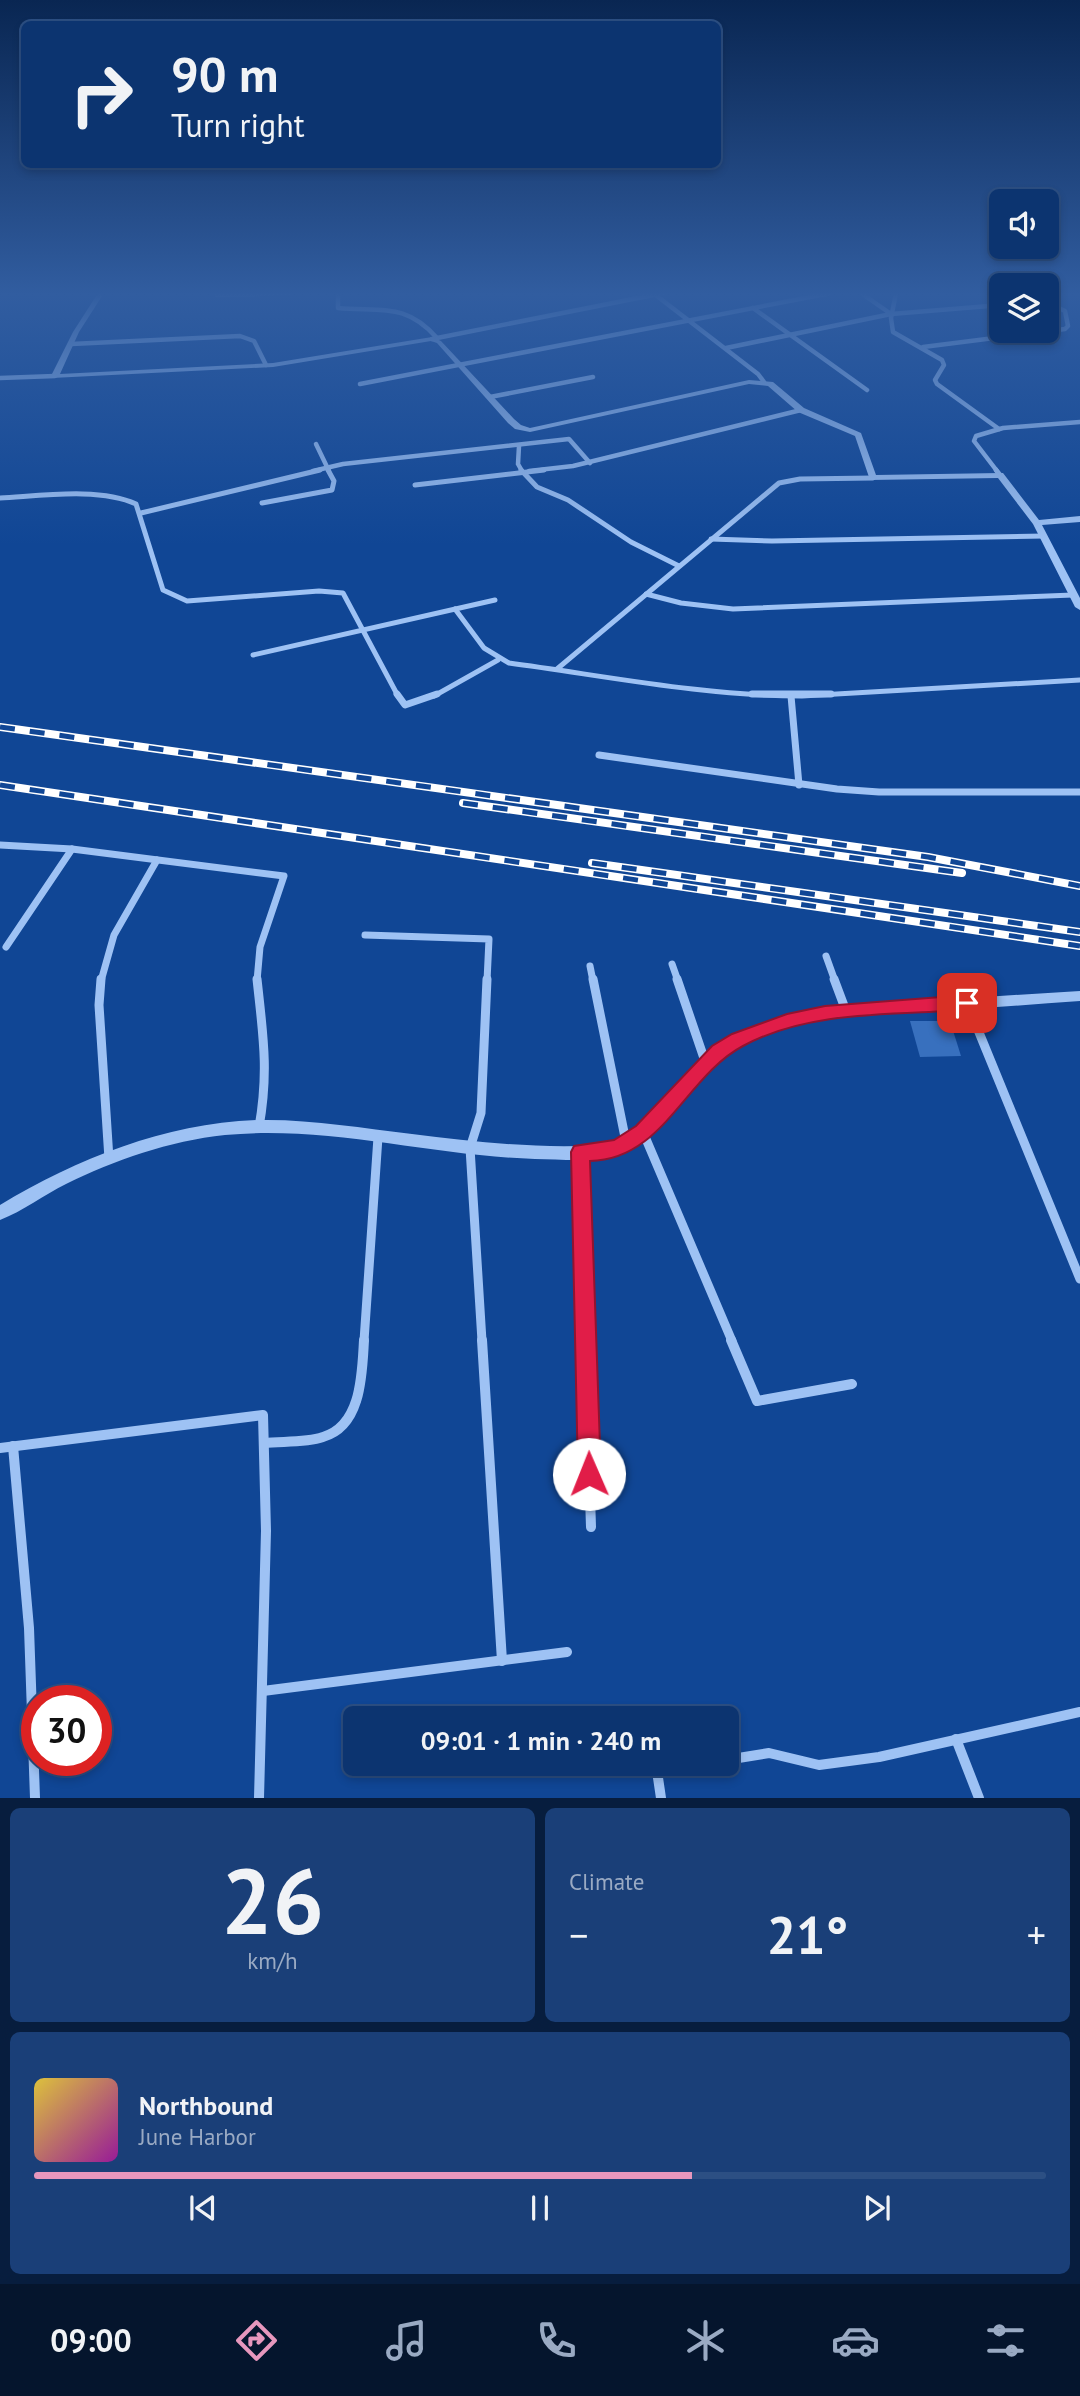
<!DOCTYPE html>
<html lang="en">
<head>
<meta charset="utf-8">
<style>
	:root { --surface:#0c3470; --page:#1a3f78; --text:#f1f3f6; --muted:#9aaac3; --line:#2c4f83; --accent:#e797bd }
	body { margin:0; font-family:"PT Sans",sans-serif; background:var(--page); color:var(--text); height:100vh; display:flex; flex-direction:column; font-size:26px; white-space:nowrap }
	* { box-sizing:border-box; margin:0 }
	p { font-size:23px; color:var(--muted) }
	.icon { flex:none; width:38px; height:38px; fill:none; stroke:currentColor; stroke-width:2; stroke-linecap:round; stroke-linejoin:round }
	.map { position:relative; height:1798px; overflow:hidden }
	.panel { display:flex; flex-direction:column; gap:10px; padding:10px; background:#071d3e; flex:1 }
	.panel>* { flex:none }
	.guide { position:absolute; left:21px; top:21px; width:700px; height:147px; border-radius:10px; box-shadow:0 4px 10px #0003,0 0 0 2px var(--line); background:#0c3470; color:var(--text); overflow:hidden }
	.fabs { position:absolute; left:989px; top:189px; display:grid; gap:14px }
	.fabs a { display:grid; place-items:center; width:70px; height:70px; border-radius:10px; background:var(--surface); box-shadow:0 4px 10px #0003,0 0 0 2px var(--line); font-size:35px }
	.speed { position:absolute; left:21px; top:1685px; display:flex; gap:14px; font-size:35px; font-weight:700; text-align:center }
	.speed>* { display:grid; place-content:center; width:91px; height:91px; border-radius:50%; background:var(--surface); box-shadow:0 4px 10px #0003,0 0 0 2px var(--line); line-height:1 }
	.speed .limit { border:10px solid #d22; background:#fff; color:#111 }
	.pin { position:absolute; display:grid; place-items:center; width:60px; height:60px; color:#fff; margin:-30px; border-radius:14px; box-shadow:0 4px 10px #0006 }
	.me { position:absolute; width:77px; margin:-38px; rotate:359deg; stroke-linejoin:round; filter:drop-shadow(0 0 5px #0008) }
	.turn { display:flex; align-items:center; gap:24px; height:147px; padding:0 35px; font-size:32px }
	.turn .icon { width:91px; height:91px; stroke-width:2.5 }
	.turn b { display:block; font-size:49px; line-height:60px }
	.big { font-size:52px; font-weight:700; line-height:1.1 }
	.panel .card { flex:1; display:flex; flex-direction:column; justify-content:center; gap:10px; min-width:0; padding:0 24px; border-radius:10px; background:var(--page) }
	.panel .dial { align-items:center; gap:0 }
	.dial b { font-size:91px; line-height:1 }
	.song { display:flex; align-items:center; gap:21px }
	.cover { width:84px; height:84px; border-radius:10px; background:linear-gradient(135deg,hsl(50 70% 55%),hsl(300 70% 35%)) }
	.played { height:7px; border-radius:4px; background:linear-gradient(90deg,var(--accent) 65%,var(--line) 65%) }
	.keys { display:flex; justify-content:space-around; direction:ltr }
	.heat { display:flex; justify-content:space-between; align-items:center; font-size:38px; direction:ltr }
	.panel .tiles { flex:1; display:grid; gap:10px; grid-template-columns:1fr 1fr }
	.card:last-child { grid-column:span 2 }
	.trip { position:absolute; left:343px; top:1706px; width:396px; height:70px; border-radius:10px; background:var(--surface); box-shadow:0 4px 10px #0003,0 0 0 2px var(--line); font-weight:700; line-height:70px; text-align:center }
	.dock { display:flex; height:112px; justify-content:space-around; align-items:center; background:#05152d; color:var(--muted) }
	.dock .icon { width:49px; height:49px }
	.dock .active { color:var(--accent) }
	.dock b { font-size:32px; color:var(--text) }
	.map>svg:first-child { display:block }
</style>
</head>
<body>
<div class="map">
<svg width="1080" height="1798" viewBox="0 0 1080 1798">
	<rect width="100%" height="100%" fill="#104695"/>
	<path fill="#3870be" d="M910 1021H950L961 1056 920 1057Z"/>
	<g fill="none" stroke-linecap="round" stroke-linejoin="round">
		<g stroke="#9ec2f4" stroke-width="4.5">
			<path d="M338 293V308C381 312 405 302 437 338"/>
			<path d="M653 293 758 374 764 382"/>
			<path d="M861 293 891 314"/>
			<path d="M896 293 891 318 893 332 942 360 944 365 935 380 937 384 999 429"/>
			<path d="M217 295 289 293"/>
			<path d="M753 308 867 390"/>
			<path d="M432 339 663 293"/>
			<path d="M71 344 240 336 254 341 266 365"/>
			<path d="M923 347 1065 329 1068 326 1065 311 1046 302"/>
			<path d="M726 348 891 314 1001 305"/>
			<path d="M0 378 55 376"/>
			<path d="M360 384 831 293"/>
			<path d="M490 397 593 377"/>
			<path d="M316 444 329 471"/>
			<path d="M519 446 518 464 522 471"/>
			<path d="M313 471 343 464 569 439 590 463"/>
			<path d="M529 471 573 466 801 410"/>
			<path d="M997 471 974 441 976 436 1003 428 1080 422"/>
		</g>
		<g stroke="#9ec2f4" stroke-width="5">
			<path d="M521 470 537 487 568 500 631 542 679 566"/>
			<path d="M996 470 1000 475"/>
			<path d="M415 485 544 470"/>
			<path d="M0 498C39 496 100 487 136 504L163 590 187 601 319 591 343 593 398 696"/>
			<path d="M262 503 332 490 334 481 328 470"/>
			<path d="M141 513 320 470"/>
			<path d="M711 539 772 541 1044 536"/>
			<path d="M646 594 681 603 733 609 1073 595"/>
			<path d="M455 609 484 648 509 663C606 676 704 696 802 696L1080 680"/>
			<path d="M253 655 495 600"/>
			<path d="M557 669 779 483 800 479 873 478"/>
			<path d="M434 696 498 660"/>
		</g>
		<g stroke="#9ec2f4" stroke-width="7">
			<path d="M397 694 405 705 437 694"/>
			<path d="M752 694H831"/>
			<path d="M791 696 799 785"/>
			<path d="M599 755 837 789 879 792H1080"/>
			<path d="M0 845 72 849 284 876 260 947 257 981"/>
			<path d="M365 935 489 939 487 981"/>
			<path d="M6 947 72 849"/>
			<path d="M826 956 835 981"/>
			<path d="M672 964 678 981"/>
			<path d="M590 966 593 981"/>
			<path d="M101 981 114 935 157 860"/>
		</g>
		<g stroke="#9ec2f4" stroke-width="9">
			<path d="M101 979 99 1005 109 1159"/>
			<path d="M257 979C263 1035 269 1071 259 1127"/>
			<path d="M593 979 626 1142"/>
			<path d="M677 979 706 1064"/>
			<path d="M834 979 846 1011"/>
			<path d="M967 1003 1080 1279"/>
			<path d="M643 1132 732 1341"/>
			<path d="M580 1153 586 1341"/>
			<path d="M364 1341 378 1137"/>
			<path d="M482 1341 470 1148 481 1113 487 979"/>
		</g>
		<g stroke="#9ec2f4" stroke-width="10">
			<path d="M482 1340 502 1661"/>
			<path d="M585 1340 591 1527"/>
			<path d="M731 1340 757 1401 852 1384"/>
			<path d="M264 1443C283 1441 305 1443 323 1437 362 1426 362 1373 364 1340"/>
			<path d="M13 1446 29 1628 35 1798"/>
			<path d="M0 1448 263 1415 266 1531 259 1798"/>
			<path d="M263 1691 567 1652"/>
			<path d="M956 1739 979 1798"/>
			<path d="M726 1760 769 1753 819 1765 879 1757 1080 1712"/>
			<path d="M661 1798 657 1771 701 1764"/>
		</g>
		<g fill="#9ec2f4" fill-rule="evenodd">
			<path d="M98 293H104L79 332 60 374 273 363 432 337 441 341 514 419 521 425 530 428 749 380 773 382 804 408 861 433 876 475 1000 473H1003L1039 520 1080 516V522L1042 525 1080 598V610L1075 607 1033 524 998 478 870 480 855 436 798 412 768 386 749 384 530 432 515 429 508 423 437 343 431 341 273 367 52 378 51 376 73 332Z"/>
			<path d="M1080 991V1001C1026 1005 973 1009 919 1012 858 1016 794 1016 739 1046 686 1075 667 1144 604 1158 584 1162 556 1159 535 1159 432 1156 328 1125 225 1135 169 1141 115 1160 66 1184 44 1195 23 1211 0 1220V1205C79 1158 166 1123 259 1120 310 1119 361 1128 412 1134 474 1142 539 1149 602 1145 660 1129 679 1065 730 1038 789 1006 856 1005 921 1001 974 998 1027 994 1080 991Z"/>
		</g>
		<defs>
			<g id="rail">
				<path d="M0 727 928 857 1080 886"/>
				<path d="M0 785 1080 946"/>
				<path d="M463 803 962 873"/>
				<path d="M592 863 1080 932"/>
			</g>
		</defs>
		<use href="#rail" stroke="#fff" stroke-width="8"/>
		<use href="#rail" stroke="#104695" stroke-width="5" stroke-dasharray="15" stroke-linecap="butt"/>
	</g>
	<linearGradient id="sky" x2="0" y2="1"><stop stop-color="#092652"/><stop offset="0.54" stop-color="#315da0"/><stop offset="1" stop-color="#315da0" stop-opacity="0"/></linearGradient>
	<rect width="1080" height="545" fill="url(#sky)"/>
	<path fill="#e11d48" stroke="#92132f" stroke-width="2" d="M967 995 973 998 975 1003 973 1008 967 1010C894 1015 809 1010 743 1046 686 1076 663 1160 590 1161L601 1474 597 1482 589 1485 581 1482 578 1474 571 1152 574 1146 614 1140 636 1126 712 1046 732 1034 787 1014 825 1006Z"/>
</svg>
<div class="fabs">
<a><svg class="icon" aria-label="sound" viewBox="0 0 24 24"><path d="M4 9h4l5-4v14l-5-4H4zM17 9q2 3 0 6"/></svg></a>
<a><svg class="icon" aria-label="layers" viewBox="0 0 24 24"><path d="M12 4l9 5-9 5-9-5zM3 14l9 5 9-5"/></svg></a>
</div>
<div class="speed"><div class="limit">30</div></div>
<div class="pin" style="left:967px;top:1003px;background:#d93025"><svg class="icon" aria-label="arrive" viewBox="0 0 24 24"><path d="M6 21V4h12l-3 4 3 4H6"/></svg></div>
<svg class="me" style="left:589px;top:1474px" viewBox="-20 -20 40 40"><circle r="19" fill="#fff"/><path d="M0-13L10 11 0 6-10 11z" fill="#e11d48"/></svg>
<div class="trip">09:01 · 1 min · 240 m</div>
<div class="guide">
<div class="turn"><svg class="icon" aria-label="right" viewBox="0 0 24 24"><path d="M7 20v-9h11M14 6l5 5-5 5"/></svg><div><b>90 m</b>Turn right</div></div>
</div>
</div>
<section class="panel">
<div class="tiles">
<div class="card dial"><b>26</b><p>km/h</p></div>
<div class="card"><p>Climate</p>
<div class="heat"><a>−</a><b class="big">21°</b><a>+</a></div>
</div>
<div class="card">
<div class="song"><i class="cover"></i><div><b>Northbound</b><p>June Harbor</p></div></div>
<div class="played"></div>
<div class="keys"><svg class="icon" aria-label="previous" viewBox="0 0 24 24"><path d="M18 5L8 12l10 7zM5 5v14"/></svg><svg class="icon" aria-label="pause" viewBox="0 0 24 24"><path d="M8 5v14M16 5v14"/></svg><svg class="icon" aria-label="next" viewBox="0 0 24 24"><path d="M6 5l10 7-10 7zM19 5v14"/></svg></div>
</div>
</div>
</section>
<nav class="dock">
<b>09:00</b>
<svg class="icon active" aria-label="directions" viewBox="0 0 24 24"><path d="M12 3l9 9-9 9-9-9zM9 14v-3h6M13 9l2 2-2 2"/></svg>
<svg class="icon" aria-label="music" viewBox="0 0 24 24"><path d="M9 18V5l10-2v13"/><circle cx="6" cy="18" r="3"/><circle cx="16" cy="16" r="3"/></svg>
<svg class="icon" aria-label="phone" viewBox="0 0 24 24"><path d="M5 4h4l2 5-3 2q2 4 5 5l2-3 5 2v4C11 20 4 13 5 4z"/></svg>
<svg class="icon" aria-label="climate" viewBox="0 0 24 24"><path d="M12 3v18M4 7l16 10M4 17L20 7"/></svg>
<svg class="icon" aria-label="car" viewBox="0 0 24 24"><path d="M5 17H2v-5l4-1 3-4h7l3 4 3 1v5h-3M9 17h6M6 11h13"/><circle cx="7" cy="17" r="2"/><circle cx="17" cy="17" r="2"/></svg>
<svg class="icon" aria-label="filters" viewBox="0 0 24 24"><path d="M4 7h16M4 17h16"/><circle cx="9" cy="7" r="2"/><circle cx="15" cy="17" r="2"/></svg>
</nav>
</body>
</html>
